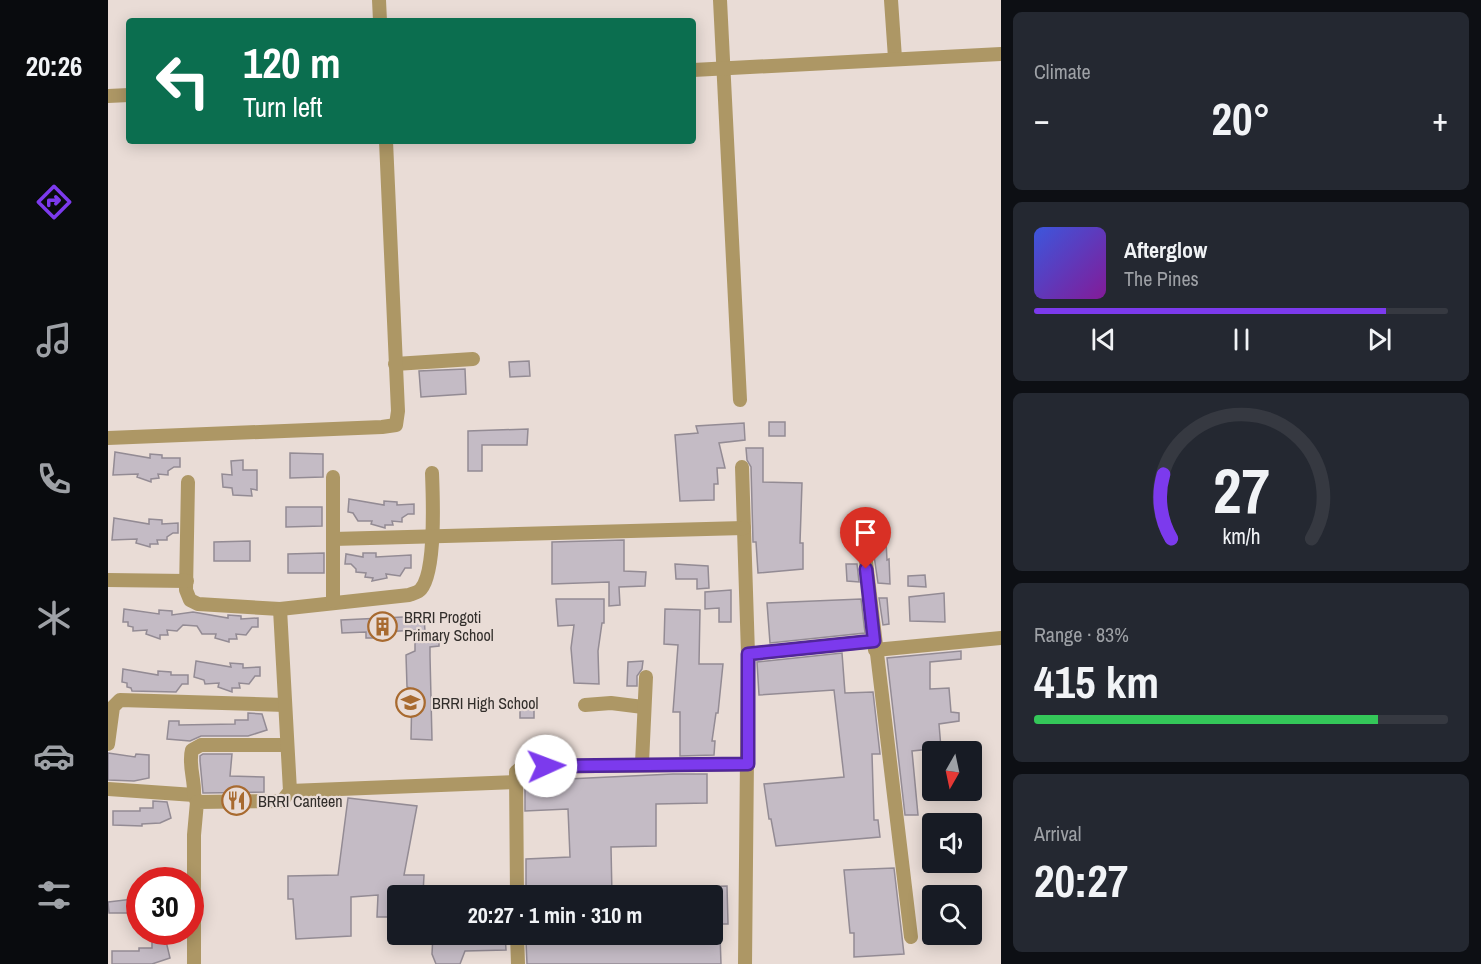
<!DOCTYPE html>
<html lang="en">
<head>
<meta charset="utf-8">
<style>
	:root { --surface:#171b24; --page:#242831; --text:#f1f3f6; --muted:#9ea1a6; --line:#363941; --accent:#7c3aed }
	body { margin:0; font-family:"Archivo Narrow",sans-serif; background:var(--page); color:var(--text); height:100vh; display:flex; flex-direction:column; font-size:22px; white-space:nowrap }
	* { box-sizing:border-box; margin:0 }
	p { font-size:20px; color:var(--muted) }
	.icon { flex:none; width:33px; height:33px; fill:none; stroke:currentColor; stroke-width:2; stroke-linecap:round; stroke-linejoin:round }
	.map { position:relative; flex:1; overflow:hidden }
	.drawer { display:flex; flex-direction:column; gap:12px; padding:12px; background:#0d0f14; width:480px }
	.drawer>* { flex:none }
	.banner { position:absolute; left:18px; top:18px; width:570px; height:126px; border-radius:6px; box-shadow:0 3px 15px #0003; background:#0b6e4f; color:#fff; overflow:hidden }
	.needle { width:39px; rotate:189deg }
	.fabs { position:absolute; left:814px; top:741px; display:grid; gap:12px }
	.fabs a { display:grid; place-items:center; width:60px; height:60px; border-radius:6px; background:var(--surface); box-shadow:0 3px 15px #0003; font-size:30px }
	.speed { position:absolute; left:18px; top:867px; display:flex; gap:12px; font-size:30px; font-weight:700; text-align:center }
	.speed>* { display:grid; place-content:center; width:78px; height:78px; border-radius:50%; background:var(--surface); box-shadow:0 3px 15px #0003; line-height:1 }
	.speed .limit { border:9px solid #d22; background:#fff; color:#111 }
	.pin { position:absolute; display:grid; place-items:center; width:51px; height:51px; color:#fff; margin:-62px -26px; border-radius:50% 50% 50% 0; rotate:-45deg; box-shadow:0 0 6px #0007 }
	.pin .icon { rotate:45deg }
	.me { position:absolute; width:66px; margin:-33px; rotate:88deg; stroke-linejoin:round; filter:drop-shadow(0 0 4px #0008) }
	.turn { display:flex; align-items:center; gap:21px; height:126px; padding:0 18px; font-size:27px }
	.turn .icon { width:78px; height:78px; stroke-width:2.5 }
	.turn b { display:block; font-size:42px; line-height:51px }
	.big { font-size:45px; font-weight:700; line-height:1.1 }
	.drawer .card { flex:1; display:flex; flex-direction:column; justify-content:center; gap:9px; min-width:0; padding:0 21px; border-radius:9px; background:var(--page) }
	.drawer .dial { align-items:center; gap:0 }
	.dial svg { height:156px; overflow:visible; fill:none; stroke:var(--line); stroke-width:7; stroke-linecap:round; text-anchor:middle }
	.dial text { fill:var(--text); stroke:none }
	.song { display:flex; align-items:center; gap:18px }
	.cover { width:72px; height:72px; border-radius:9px; background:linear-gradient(135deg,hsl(230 70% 55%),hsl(290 70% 35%)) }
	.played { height:6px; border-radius:3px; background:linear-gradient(90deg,var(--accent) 85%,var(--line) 85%) }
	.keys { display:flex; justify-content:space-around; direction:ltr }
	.heat { display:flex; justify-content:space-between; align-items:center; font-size:33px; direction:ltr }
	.charge { height:9px; border-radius:4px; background:linear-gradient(90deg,#34c759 83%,var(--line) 0) }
	.trip { position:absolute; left:279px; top:885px; width:336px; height:60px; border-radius:6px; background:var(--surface); box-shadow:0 3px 15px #0003; font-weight:700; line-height:60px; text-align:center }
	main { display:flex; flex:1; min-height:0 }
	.dock { display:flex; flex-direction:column; width:108px; justify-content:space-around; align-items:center; background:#090b0e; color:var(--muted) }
	.dock .icon { width:42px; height:42px }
	.dock .selected { color:var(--accent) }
	.dock b { font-size:27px; color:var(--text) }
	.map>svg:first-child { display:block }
</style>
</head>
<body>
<main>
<nav class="dock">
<b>20:26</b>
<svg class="icon selected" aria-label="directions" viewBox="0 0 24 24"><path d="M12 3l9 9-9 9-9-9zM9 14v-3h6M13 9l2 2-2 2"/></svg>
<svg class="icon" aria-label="music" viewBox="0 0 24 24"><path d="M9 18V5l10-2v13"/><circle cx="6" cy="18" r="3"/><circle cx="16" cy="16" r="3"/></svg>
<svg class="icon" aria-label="phone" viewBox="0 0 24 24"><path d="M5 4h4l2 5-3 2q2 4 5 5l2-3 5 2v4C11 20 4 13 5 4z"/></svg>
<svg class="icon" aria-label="climate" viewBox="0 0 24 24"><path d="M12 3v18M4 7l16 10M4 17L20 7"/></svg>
<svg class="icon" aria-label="car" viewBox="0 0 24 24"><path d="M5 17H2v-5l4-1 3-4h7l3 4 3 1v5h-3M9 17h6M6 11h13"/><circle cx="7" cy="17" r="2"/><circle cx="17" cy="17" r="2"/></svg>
<svg class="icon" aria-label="filters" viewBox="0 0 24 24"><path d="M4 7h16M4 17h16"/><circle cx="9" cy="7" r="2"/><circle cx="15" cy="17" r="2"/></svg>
</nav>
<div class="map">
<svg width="893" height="964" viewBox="0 0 893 964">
	<rect width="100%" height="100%" fill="#e9dcd6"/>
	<g fill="#c4bbc5" stroke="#938b94" stroke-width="1.5">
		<path d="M421 361 422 376 402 377 401 362Z"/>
		<path d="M357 369 358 394 313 397 311 371Z"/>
		<rect x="661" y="422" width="16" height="14"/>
		<path d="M636 423 637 440 611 443 617 468H609L610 484H606V500L572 501 567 435 590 433 588 426Z"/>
		<path d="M420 429 419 445H374V471H360V431Z"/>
		<path d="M638 448H655V482L694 483 692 543H695V569L650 573 648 542H645L643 467 639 460Z"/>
		<path d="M7 452 42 458V454L54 455V458H72V467H66L60 471V475L50 474 51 478 43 479V482L29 477 30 474 5 475Z"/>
		<path d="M182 453 215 454V477L182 478Z"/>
		<path d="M135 460V470H149V490L143 489 144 496 125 495 124 488 115 487 114 474 124 475 123 461Z"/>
		<path d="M241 499 276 505V501L289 502V505L306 504V514H300L294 518V522L284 521 285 525H277V528L263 524 264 521H250L245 513 240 512Z"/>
		<path d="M178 507H214V526L178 527Z"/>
		<path d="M6 518 41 524V519L54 520V524L70 523V533H65L59 537V540H49L50 544H42V547L28 543 29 539 4 540Z"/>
		<path d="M516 540V571L538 572 537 586 511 587 512 605 501 606V582L444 584V542Z"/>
		<path d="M142 541V561H106V542Z"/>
		<path d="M778 541 779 560 781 559 782 584 770 583 764 542Z"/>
		<path d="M216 553V573H180V554Z"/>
		<path d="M255 553H268V557L303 555V568H297L292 576 278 574 279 578 264 581 265 578 257 577 258 573 248 572V569L243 564H237L238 554 255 557Z"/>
		<path d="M567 564 600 566 601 588 589 589V579H568Z"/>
		<path d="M738 564H749L751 582 739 581Z"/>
		<path d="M817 575 818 587 800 586V576Z"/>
		<path d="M623 590V622H611V608L597 609V592Z"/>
		<path d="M836 593 837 622 802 621 801 597Z"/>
		<path d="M771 598H779L781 624 775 625Z"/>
		<path d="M448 599H496V623H494L490 651 491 684 466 683 463 648 466 625 450 626Z"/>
		<path d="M753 599 757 633 662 643 659 603Z"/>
		<path d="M16 609 51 614V610L64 611V615L85 612 120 618V615L133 616V619L150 618V627H144L138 635 128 634 129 639H121V642L107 638 108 634H94L89 626 75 625 69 631 59 630 60 635H52V639L38 634 39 630 25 631V627L20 626V622H15Z"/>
		<path d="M557 609 592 610 591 664H615L610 713H608L604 741H607L606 755 572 756V712H565L570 645 556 644Z"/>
		<path d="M316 616 317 632H331V646L322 647V656L324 740 303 739 304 689 299 687 298 655 307 651V630L276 632V638H258V632L234 633 233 620Z"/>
		<path d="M853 651V659L822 662V689L841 688 843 712 851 713V721L831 724 833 748 804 751 810 815H797L779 658Z"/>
		<path d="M734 653 737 693 765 692 772 754H764L766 820H770L772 837 668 846 663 819H661L656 784 736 777 726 690 651 695 649 662Z"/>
		<path d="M88 661 123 667 122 663 135 664V668L152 667V676H147L141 684 131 683 132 688H124V692L110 687 111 683 97 684 96 680 86 677Z"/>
		<path d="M535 661 534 669 529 676V686H519L520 662Z"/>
		<path d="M15 669 50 675V671L63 672V675H80V684H74L68 692 24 691 23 688 19 687V683L14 682Z"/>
		<rect x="412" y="705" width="14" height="13"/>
		<path d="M140 713 154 714 159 730 140 736H93L82 741 59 739 61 721H71V725L127 724V720H140Z"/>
		<path d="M428 747 444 748 447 758H427Z"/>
		<path d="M0 753 27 757 28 754 41 755V778L26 781 0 780Z"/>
		<path d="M95 754H124L122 776 156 777V792L95 793 92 761V756Z"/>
		<path d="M565 774H599V803L548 804V846L503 847 504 896H436L435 888H418V859L462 857 460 809 417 811V781Z"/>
		<path d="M240 798 309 806 296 875H316L315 894 290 895V917H269L270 895 243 897V936L188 939 185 899H180V876L230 875Z"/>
		<path d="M45 801 59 802 63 818 52 823 34 824V826L5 825V811H32V808H45Z"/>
		<path d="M786 868 796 954 746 957V933H742L736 870Z"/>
		<path d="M619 886 620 924H604V896H547V888Z"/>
		<path d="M25 899V913H1L0 902Z"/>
		<path d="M325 934H397L398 950 357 951 352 964H328L324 954Z"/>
		<path d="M612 935 613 964H419L418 941Z"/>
		<path d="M44 941H58L62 958 44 964H4V951H31V948H44Z"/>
	</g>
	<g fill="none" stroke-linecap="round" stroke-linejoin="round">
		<g stroke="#ad9765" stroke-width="14">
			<path d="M271 0 272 21"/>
			<path d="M612 0 632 400"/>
			<path d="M783 0 787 58"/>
			<path d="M585 70 893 54"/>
			<path d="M0 96 21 95"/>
			<path d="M287 364 365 359"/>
			<path d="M0 438 274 427 288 425 290 411 278 141"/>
			<path d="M634 467 640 654 637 964"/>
			<path d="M80 482 78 590 82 600 90 604 172 609 301 595C305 593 310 593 313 589 328 571 325 498 324 473"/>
			<path d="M225 539 636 528"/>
			<path d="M756 545 803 937"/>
			<path d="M0 580 79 581"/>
			<path d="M225 601V477"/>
			<path d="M767 650 893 638"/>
			<path d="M640 654 766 641"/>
			<path d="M477 705 503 703 535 707"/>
			<path d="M0 744 5 707 12 700 177 705"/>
			<path d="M534 763 538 677"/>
			<path d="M0 789 86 795 89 802"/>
			<path d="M182 791 407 782"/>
			<path d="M86 795C87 780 80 764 84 750L93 745H179"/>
			<path d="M409 896 408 772 414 767 640 764"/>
			<path d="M409 934 410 964"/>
			<path d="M86 964V835L89 802 174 801 182 791 172 609"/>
		</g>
	</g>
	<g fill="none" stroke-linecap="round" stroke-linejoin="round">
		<defs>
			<path id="route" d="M438 766 640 764V654L766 641 758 569"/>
		</defs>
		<use href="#route" stroke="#51269a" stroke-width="15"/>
		<use href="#route" stroke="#7c3aed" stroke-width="10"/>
	</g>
	<defs>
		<symbol id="building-ring" viewBox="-11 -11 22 22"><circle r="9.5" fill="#e9dcd6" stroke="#a86a2f" stroke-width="1.5"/><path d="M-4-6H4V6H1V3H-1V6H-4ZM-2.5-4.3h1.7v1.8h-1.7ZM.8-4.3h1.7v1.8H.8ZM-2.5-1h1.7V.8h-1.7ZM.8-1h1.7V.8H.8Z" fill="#a86a2f"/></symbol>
		<symbol id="school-ring" viewBox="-11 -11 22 22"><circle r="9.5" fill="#e9dcd6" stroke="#a86a2f" stroke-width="1.5"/><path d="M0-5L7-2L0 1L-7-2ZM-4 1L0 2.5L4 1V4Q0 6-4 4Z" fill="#a86a2f"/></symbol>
		<symbol id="restaurant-ring" viewBox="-11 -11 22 22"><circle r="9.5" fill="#e9dcd6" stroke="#a86a2f" stroke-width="1.5"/><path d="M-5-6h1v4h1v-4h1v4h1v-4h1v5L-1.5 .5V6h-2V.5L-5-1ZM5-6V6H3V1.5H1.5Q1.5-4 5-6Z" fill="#a86a2f"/></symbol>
	</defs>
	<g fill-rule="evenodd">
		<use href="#building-ring" x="258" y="610" width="33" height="33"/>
		<use href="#school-ring" x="286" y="686" width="33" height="33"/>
		<use href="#restaurant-ring" x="112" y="784" width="33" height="33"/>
	</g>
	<g text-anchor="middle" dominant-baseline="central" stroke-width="4.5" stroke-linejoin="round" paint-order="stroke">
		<g font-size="16" fill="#322e2b" stroke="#e9dcd6" text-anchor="start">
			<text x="296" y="617">BRRI Progoti<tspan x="296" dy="18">Primary School</tspan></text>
			<text x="324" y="703">BRRI High School</text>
			<text x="150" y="801">BRRI Canteen</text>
		</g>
	</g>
</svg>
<div class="fabs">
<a><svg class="needle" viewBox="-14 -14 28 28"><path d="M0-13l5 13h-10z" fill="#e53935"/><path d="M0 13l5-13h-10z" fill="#9ea1a6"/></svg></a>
<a><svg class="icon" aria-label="sound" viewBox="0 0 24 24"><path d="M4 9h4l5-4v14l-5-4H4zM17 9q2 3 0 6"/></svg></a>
<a><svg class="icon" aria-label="search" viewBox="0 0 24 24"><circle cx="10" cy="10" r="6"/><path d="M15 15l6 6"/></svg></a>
</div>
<div class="speed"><div class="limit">30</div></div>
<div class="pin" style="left:758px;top:569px;background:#d93025"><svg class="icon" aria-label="arrive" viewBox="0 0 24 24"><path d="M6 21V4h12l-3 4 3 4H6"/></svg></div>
<svg class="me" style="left:438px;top:766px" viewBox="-20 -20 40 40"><circle r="19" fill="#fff"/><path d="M0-13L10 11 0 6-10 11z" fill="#7c3aed"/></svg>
<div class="trip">20:27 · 1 min · 310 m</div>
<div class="banner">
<div class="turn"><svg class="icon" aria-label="left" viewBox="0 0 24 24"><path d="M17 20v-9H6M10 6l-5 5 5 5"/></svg><div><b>120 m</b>Turn left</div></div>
</div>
</div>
<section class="drawer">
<div class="card"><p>Climate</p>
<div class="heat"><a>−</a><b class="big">20°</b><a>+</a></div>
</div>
<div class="card">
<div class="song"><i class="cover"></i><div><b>Afterglow</b><p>The Pines</p></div></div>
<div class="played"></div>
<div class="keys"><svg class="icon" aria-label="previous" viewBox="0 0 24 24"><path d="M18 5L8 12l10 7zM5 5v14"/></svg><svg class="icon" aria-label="pause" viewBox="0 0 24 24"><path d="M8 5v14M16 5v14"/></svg><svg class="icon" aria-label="next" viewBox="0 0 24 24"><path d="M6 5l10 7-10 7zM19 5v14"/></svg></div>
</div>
<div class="card dial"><svg viewBox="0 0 100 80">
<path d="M14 69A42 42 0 1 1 86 69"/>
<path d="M14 69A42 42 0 0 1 10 36" stroke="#7c3aed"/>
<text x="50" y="56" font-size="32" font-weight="700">27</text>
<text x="50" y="72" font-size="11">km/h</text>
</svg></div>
<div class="card"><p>Range · 83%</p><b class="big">415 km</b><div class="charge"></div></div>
<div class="card"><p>Arrival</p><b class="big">20:27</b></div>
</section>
</main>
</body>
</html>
